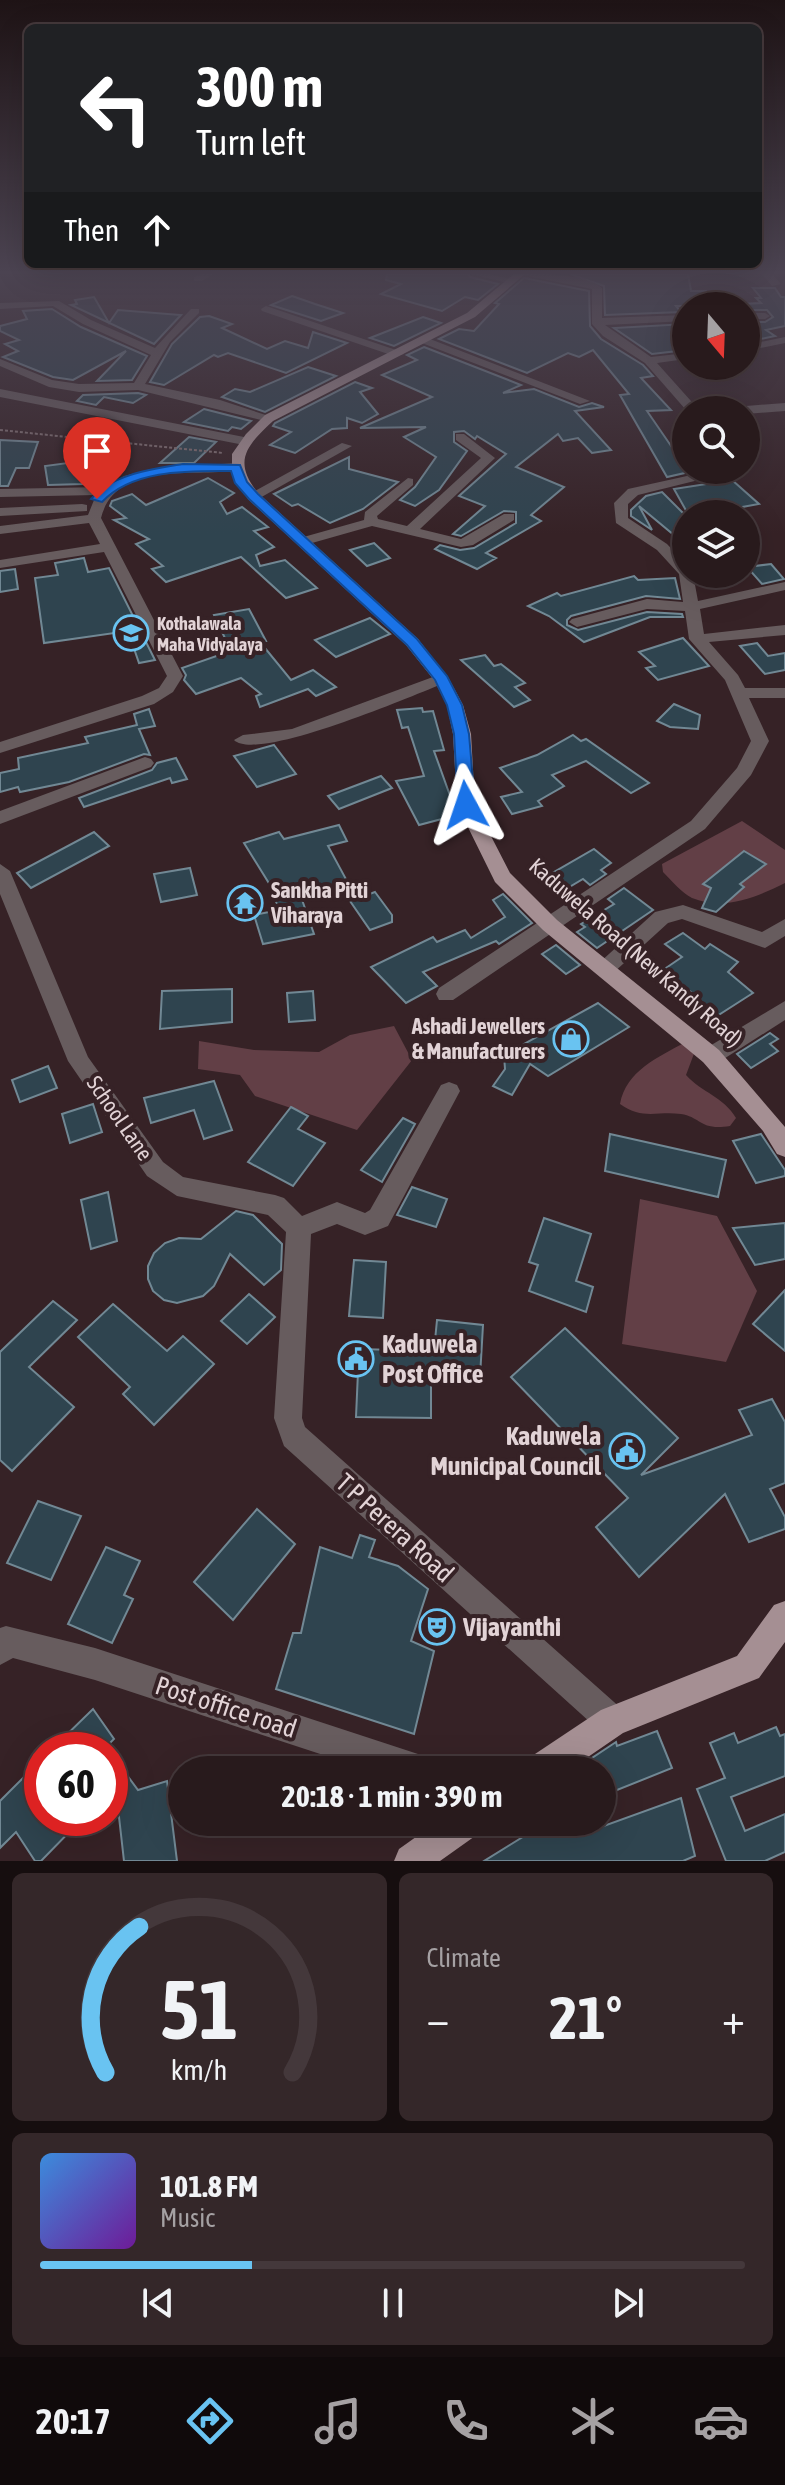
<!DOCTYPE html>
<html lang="en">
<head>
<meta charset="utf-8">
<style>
	:root { --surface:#281a1c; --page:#342729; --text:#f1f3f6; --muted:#a5a1a3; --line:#44383b; --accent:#69c3f1 }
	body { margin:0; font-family:"Asap Condensed",sans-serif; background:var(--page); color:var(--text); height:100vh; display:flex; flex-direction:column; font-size:30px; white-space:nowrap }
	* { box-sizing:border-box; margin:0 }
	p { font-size:26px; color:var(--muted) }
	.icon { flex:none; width:44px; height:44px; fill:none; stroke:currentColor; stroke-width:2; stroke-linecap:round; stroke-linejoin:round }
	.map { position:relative; height:1861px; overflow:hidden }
	.panel { display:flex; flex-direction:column; gap:12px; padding:12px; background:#160e0f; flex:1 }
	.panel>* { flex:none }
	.top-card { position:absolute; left:24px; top:24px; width:738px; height:244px; border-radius:12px; box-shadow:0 8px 32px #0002,0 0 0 2px var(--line); background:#202124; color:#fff; overflow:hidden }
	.needle { width:52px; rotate:161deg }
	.controls { position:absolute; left:672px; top:292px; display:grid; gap:16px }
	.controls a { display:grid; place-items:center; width:88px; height:88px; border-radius:50%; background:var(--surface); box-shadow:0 8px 32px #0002,0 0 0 2px var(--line); font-size:40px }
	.speed { position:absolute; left:24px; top:1732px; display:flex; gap:16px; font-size:40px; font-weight:700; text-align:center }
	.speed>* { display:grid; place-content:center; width:104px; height:104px; border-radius:50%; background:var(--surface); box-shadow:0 8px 32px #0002,0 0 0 2px var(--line); line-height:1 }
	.speed .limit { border:12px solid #d22; background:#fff; color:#111 }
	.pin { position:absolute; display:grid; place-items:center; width:68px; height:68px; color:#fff; margin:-82px -34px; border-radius:50% 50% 50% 0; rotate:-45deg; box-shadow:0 0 8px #0007 }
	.pin .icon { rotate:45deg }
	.me { position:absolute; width:88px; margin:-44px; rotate:355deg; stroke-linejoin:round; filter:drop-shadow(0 0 6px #0008) }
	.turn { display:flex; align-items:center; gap:28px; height:168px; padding:0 40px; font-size:36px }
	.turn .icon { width:104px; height:104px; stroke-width:2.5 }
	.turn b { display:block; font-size:56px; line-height:68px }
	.then { display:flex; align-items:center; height:76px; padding:0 40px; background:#0003; gap:16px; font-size:30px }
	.big { font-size:60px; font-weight:700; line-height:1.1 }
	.panel .card { flex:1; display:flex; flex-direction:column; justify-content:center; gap:12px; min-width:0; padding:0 28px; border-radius:12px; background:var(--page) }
	.panel .dial { align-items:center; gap:0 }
	.dial svg { height:208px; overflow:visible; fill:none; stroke:var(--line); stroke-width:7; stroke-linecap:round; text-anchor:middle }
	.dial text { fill:var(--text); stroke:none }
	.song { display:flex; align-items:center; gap:24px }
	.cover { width:96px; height:96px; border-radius:12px; background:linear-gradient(135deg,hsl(210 70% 55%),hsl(280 70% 35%)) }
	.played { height:8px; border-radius:4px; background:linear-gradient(90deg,var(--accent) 30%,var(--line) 30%) }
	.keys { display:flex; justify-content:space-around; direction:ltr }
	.heat { display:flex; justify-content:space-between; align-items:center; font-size:44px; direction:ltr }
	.panel .tiles { flex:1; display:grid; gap:12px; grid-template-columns:1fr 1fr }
	.card:last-child { grid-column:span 2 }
	.trip { position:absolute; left:168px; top:1756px; width:448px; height:80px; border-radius:40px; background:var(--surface); box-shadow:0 8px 32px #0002,0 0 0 2px var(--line); font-weight:700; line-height:80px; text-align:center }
	.dock { display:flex; height:128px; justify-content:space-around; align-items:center; background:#100a0b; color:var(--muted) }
	.dock .icon { width:56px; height:56px }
	.dock .on { color:var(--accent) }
	.dock b { font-size:36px; color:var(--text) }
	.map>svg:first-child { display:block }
</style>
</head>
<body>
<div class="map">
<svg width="785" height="1861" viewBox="0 0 785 1861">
	<rect width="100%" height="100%" fill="#362226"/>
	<g fill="#623f46">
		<path d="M742 821 785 850V883C757 897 724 911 692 898 682 893 671 880 663 872L662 864Z"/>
		<path d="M394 1026 412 1060 357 1130 255 1096 240 1075 198 1069 199 1041 254 1050 319 1052 350 1035Z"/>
		<path d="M686 1042 695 1051 686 1075C702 1093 723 1096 736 1118L730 1126C700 1131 701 1117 681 1114 656 1111 642 1120 620 1104 626 1071 658 1057 686 1042Z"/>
		<path d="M640 1199 717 1216 757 1291 726 1362 622 1344Z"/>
	</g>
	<g fill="#2f444f" stroke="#718894" stroke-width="2">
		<path d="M387 274H468L470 277 498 284 478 300 465 297 442 311 381 294 401 284 386 280Z"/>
		<path d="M570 274H688L691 291H706L716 305 761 303 756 298H761L753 288H775L781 297H785V326L766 330 775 336 746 342V322H765L773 317 767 310H746V306H676L681 312 605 315 604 286Z"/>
		<path d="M524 278 589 291 590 326 601 339 643 365 653 376 641 378 671 410 647 411 689 472 667 477 620 395 629 394 593 350 579 357 568 353 527 373 439 339 459 329 474 331 499 304 495 303Z"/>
		<path d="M292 296 315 304 343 313 321 321 271 305Z"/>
		<path d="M94 297 109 323 118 310 181 315 154 344 71 305 77 304 75 300Z"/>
		<path d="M52 309 81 327 147 356 132 380 97 381 126 351 73 380 53 377 3 357 18 351 5 344 19 340 0 331V326L27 319 23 311Z"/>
		<path d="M209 316 232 324 222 328 267 349 285 341 308 348 313 332 347 343 286 373 228 353 218 357 214 355 164 385 150 382 172 344 200 317Z"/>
		<path d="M423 317 441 323 394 346 370 338Z"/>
		<path d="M686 324V350L652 354 614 328Z"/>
		<path d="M424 347 521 385 503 393 534 389 579 407 592 403 604 407 575 411 611 450 592 453 578 438 563 441 558 434 516 467 564 487 531 515 541 521 486 553 496 558 477 569 435 549 440 545 460 550 474 548 516 523V512L504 511 461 536 453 534 485 506 459 496 506 454 477 436 475 439 464 431 454 432V442L467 451 439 490 415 506 400 500 415 487 436 457 404 437 426 427 360 428 432 397 382 375 417 360 407 355Z"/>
		<path d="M308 367 336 376 265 412 222 397 235 389 250 392Z"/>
		<path d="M355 382 372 388 360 392 378 414 362 423 347 418V428L332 429 295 453 270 445 291 432 273 426 275 423Z"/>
		<path d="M138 393 146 395 133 403 104 397 96 405 77 401 83 395Z"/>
		<path d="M204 409 251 421 241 429 232 427 228 431 184 422Z"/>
		<path d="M189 437 216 442 194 463H160Z"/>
		<path d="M0 440 38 442 29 468H16L8 486H0Z"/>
		<path d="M349 457V469L398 482 363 509 330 523 298 504 292 506 274 494Z"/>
		<path d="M75 462 83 484 48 485 45 466Z"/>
		<path d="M208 478 234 493 220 502 227 514 242 507 268 527 254 531 274 547 256 555 260 566 285 560 317 588 286 598 241 557 166 582 152 569 163 566 136 544 149 539 114 520 126 518 110 506 112 501 132 494 146 505Z"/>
		<path d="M732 480 759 504 737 508 743 514H688L674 489Z"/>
		<path d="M662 492 686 516V545L639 506 652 530 631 516V510L646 496Z"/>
		<path d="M374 543 390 558 367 566 350 550Z"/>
		<path d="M84 558 88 572 109 568 155 660 139 663 128 631 44 643 35 578 58 575 55 563Z"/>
		<path d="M771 564 784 579 762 584 747 567Z"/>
		<path d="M15 569 18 589 0 592V571Z"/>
		<path d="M634 576 638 580 675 578 680 599 646 596 571 616 567 620V625L578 630 647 612 682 614 683 617H650L584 642 549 616 528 606 557 593 561 596Z"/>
		<path d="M249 609 266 641 260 642 291 680 313 670 336 687 316 696 308 689 260 707 256 696 261 694 241 678 196 694 184 680 186 675 182 668 231 651 214 615Z"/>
		<path d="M370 618 390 634 336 657 315 640Z"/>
		<path d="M683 638 709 666 658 680 646 668 655 666 639 652Z"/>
		<path d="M757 643 768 656 785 653V670L765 674 740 646Z"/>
		<path d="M485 655 494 666 501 664 525 683 515 687 530 700 514 707 461 660Z"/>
		<path d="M674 704 700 715 698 729 670 727 657 721Z"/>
		<path d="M422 708 423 712 433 711 444 750 434 751 457 815 419 825 396 781 424 776 408 727 402 728 397 710Z"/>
		<path d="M149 709 155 726 139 729 150 755 144 754 69 782 20 792 18 787 0 792V773L19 769 18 758 88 743 85 737 137 725 134 714Z"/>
		<path d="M573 735 581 741 586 739 649 783 631 793 586 761 552 775 564 786 538 801 542 806 512 814 501 797 522 792 500 768 537 755Z"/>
		<path d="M274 745 296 774 257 787 234 756Z"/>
		<path d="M176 758 187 779 172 783 170 778 84 807 79 798 152 770 157 763Z"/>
		<path d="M381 776 392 788 339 809 328 796Z"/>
		<path d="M339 825 347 841 328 846 347 881 300 894 314 934 263 944 254 915 279 910 270 885 244 843 279 832 284 839Z"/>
		<path d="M94 832 109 846 31 888 17 873Z"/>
		<path d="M594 849 611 863 601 870 606 874 590 885 583 879 566 889 549 875Z"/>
		<path d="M744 851 766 864 740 884 744 887 716 912 702 908 711 888 703 884Z"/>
		<path d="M190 868 197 895 161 902 154 874Z"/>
		<path d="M624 888 653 910 597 948 577 932 585 927 581 924 614 904 608 899Z"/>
		<path d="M375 892 392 915V922L370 930 350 901Z"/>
		<path d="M503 894 532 923 499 944 496 941 423 972 437 986 406 1003 371 967 433 937 437 942 465 930 471 938 505 917 493 900Z"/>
		<path d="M683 933 705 949 710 944 738 962 728 972 753 993 717 1016 698 1000 700 999 663 970 682 957 665 944Z"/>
		<path d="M556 945 580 965 566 974 542 954Z"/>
		<path d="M232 989V1022L160 1029 162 991Z"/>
		<path d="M313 991 315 1020 289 1022 287 993Z"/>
		<path d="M598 1003 629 1027 548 1076 530 1064 512 1095 493 1086 505 1069 504 1055Z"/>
		<path d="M770 1033 778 1039 770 1044 778 1051 751 1068 737 1054Z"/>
		<path d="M48 1066 57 1088 20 1102 12 1080Z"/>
		<path d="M214 1081 232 1130 204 1139 194 1110 151 1123 144 1098Z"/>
		<path d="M93 1104 102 1132 70 1143 62 1114Z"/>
		<path d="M291 1107 308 1116 298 1129 325 1143 293 1186 248 1162Z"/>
		<path d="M403 1118 415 1124 382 1182 361 1170Z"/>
		<path d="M610 1134 726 1160 718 1197 605 1171Z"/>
		<path d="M761 1134 785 1170V1176L756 1183 733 1141Z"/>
		<path d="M412 1187 447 1199 436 1227 397 1215Z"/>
		<path d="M108 1192 117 1241 91 1249 81 1200Z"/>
		<path d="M236 1211 253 1215 282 1244 281 1270 264 1285 230 1254 214 1286 203 1296 177 1303 164 1300 153 1291 148 1279V1266L154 1253 165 1243 179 1238 201 1239Z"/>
		<path d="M544 1218 591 1234 576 1281 593 1287 586 1312 529 1291 538 1265 529 1262Z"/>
		<path d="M785 1223V1259L755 1265 733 1228Z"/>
		<path d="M354 1260 386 1262 383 1318 349 1316Z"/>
		<path d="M785 1290V1351L753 1324Z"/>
		<path d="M249 1294 275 1317 247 1344 221 1321Z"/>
		<path d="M53 1301 77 1320 29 1367 74 1407 12 1471 0 1460V1352Z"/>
		<path d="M113 1304 167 1351 183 1336 214 1364 154 1425 123 1394 130 1387 78 1337Z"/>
		<path d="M437 1320 483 1325 480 1377 431 1371V1418L356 1417 359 1349 434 1351Z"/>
		<path d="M565 1328 678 1438 641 1475 752 1435 739 1410 772 1399 785 1422V1483L770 1489 785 1517V1529L749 1542 725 1494 639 1577 596 1527 628 1498 511 1377Z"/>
		<path d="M38 1501 81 1516 51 1580 7 1563Z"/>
		<path d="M257 1509 295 1544 233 1620 194 1582Z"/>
		<path d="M360 1535 375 1540 369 1557 398 1566 428 1589 411 1641 434 1651 414 1734 276 1689 293 1633H301L320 1547 352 1558Z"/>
		<path d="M106 1547 140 1561 124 1595 133 1599 112 1643 68 1624Z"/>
		<path d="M93 1709 114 1739 103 1750H51Z"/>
		<path d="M776 1727 780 1736 785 1734V1776L731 1797 745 1831 785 1814V1852L765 1861H726L697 1789 725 1778 710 1743 734 1733 738 1743Z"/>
		<path d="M657 1731 672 1768 602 1796V1770H589L586 1762 616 1742 617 1746Z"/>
		<path d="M112 1755 138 1790 167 1781 177 1861H124Z"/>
		<path d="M42 1759V1818H83L41 1861H35L16 1832 0 1848V1801Z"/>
		<path d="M681 1798 695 1856 683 1861H484L547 1822H587L590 1831Z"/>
	</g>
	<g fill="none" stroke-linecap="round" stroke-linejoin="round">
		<path stroke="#806f72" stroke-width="2" stroke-dasharray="3 2" stroke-linecap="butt" d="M0 430 223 453"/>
		<g fill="#675c5e" fill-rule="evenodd">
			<path d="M201 274H213L202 281H194V277Z"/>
			<path d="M471 274H489L517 281 512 284Z"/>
			<path d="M518 274C538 273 587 274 602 288V318L686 315V321L605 325 651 357 686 353V359L657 363 699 410H686L645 363 603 336 592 324V289Z"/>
			<path d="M762 274H772L781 284 772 286Z"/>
			<path d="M59 301 91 320 155 348 191 309H199V313L170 342 145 384 220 400 275 418 269 422 138 390 79 392 49 387 0 366V359L52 380 79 384 134 383 151 355 83 324 53 306 0 309V303Z"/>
			<path d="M266 306 402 352 404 354 394 356 262 311 261 309Z"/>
			<path d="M746 313H765L770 316 765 319H746Z"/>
			<path d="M785 337V343L746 351V345Z"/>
			<path d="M422 339H430L590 401 580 404 422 343Z"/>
			<path d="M0 389 244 437 250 441 244 445 0 397Z"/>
			<path d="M785 403V411L746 414V410H740L746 406Z"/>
			<path d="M456 434H464L495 458 420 529 461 539 504 514H514V520L473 545 461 547 372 526 305 545 300 544V538L364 520 365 512 408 478 413 479V485L377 516 378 519 407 526 481 458 456 440Z"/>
			<path d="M342 443 352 446 258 499 246 496Z"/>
			<path d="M236 463 241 464V470C195 478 116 459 101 518L183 676 173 692 154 704 0 753V742L142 696 159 688 167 676 104 552 0 568V560L100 544 89 523 0 534V526L88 515 96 495 0 497V489L104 487 124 476 151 469Z"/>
			<path d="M714 470H739L638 495 628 504V518L667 544 686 564V574H693L698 601 785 582V590L700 609 704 634 785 625V635L709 642 738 675 745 688H785V698H749L769 741 751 775 705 829 453 1000H439L436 994 439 988 691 821 737 768 751 741 725 680 689 639 685 611 647 609 577 627 569 622 572 619 647 599 683 602 679 574 657 550 616 523 614 503 628 489Z"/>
			<path d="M82 504 87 505V511L0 516V508Z"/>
			<path d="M441 674 447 676V682C414 695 257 763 234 740L243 735 292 729Z"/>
			<path d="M145 757 151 759 154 763 151 767 0 824V811Z"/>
			<path d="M0 864 10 871 88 1057 163 1162 183 1177 275 1195 284 1198 302 1216 337 1202 365 1213 370 1210 441 1085 449 1082 457 1085 460 1091 388 1226 365 1235 337 1224 311 1234 302 1418 305 1427 623 1710 628 1721 623 1732 612 1737 601 1732 284 1446 274 1418 286 1232 268 1215 177 1196 147 1176 68 1061 0 894Z"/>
			<path d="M683 905 762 932 785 919V936L765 948 682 919 668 923 612 974H598L595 969 598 964 655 912Z"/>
			<path d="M785 1001V1020L719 1062 711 1065 703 1062 700 1056 703 1050Z"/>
			<path d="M6 1626 95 1648 418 1754 430 1758 434 1770H369L95 1680 13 1658 0 1665V1628Z"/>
		</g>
		<g fill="#a58f93" fill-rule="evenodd">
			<path d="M514 274H525L475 317 273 421C247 445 232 461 258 493L418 639 449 679 463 705 471 734 475 805 510 873 557 920 719 1050 785 1127V1157L777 1154 763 1131 703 1062 543 930 495 882 457 805 453 734 447 705 434 680 406 645 248 499 232 474V454L246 434 265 415 467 313Z"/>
			<path d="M785 1601V1642L759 1678 623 1733 569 1770H525L529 1758 601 1710 737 1656 774 1605Z"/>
			<path d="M437 1822H483L478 1834 440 1861H394L399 1849Z"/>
		</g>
	</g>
	<linearGradient id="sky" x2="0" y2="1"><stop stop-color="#1e1315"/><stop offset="0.51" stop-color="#4c4452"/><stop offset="1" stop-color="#4c4452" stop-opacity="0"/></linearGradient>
	<rect width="785" height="534" fill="url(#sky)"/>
	<path fill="#1a73e8" stroke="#114b97" stroke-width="2" d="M183 464 240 465 247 482 258 494 417 639 447 676 462 705 469 734 475 805 472 809H461L458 805 454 734 447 705 435 680 407 645 249 499 235 483 231 471C189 471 133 469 102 502L91 499C112 474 153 469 183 464Z"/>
	<defs>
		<symbol id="school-ring" viewBox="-11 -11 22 22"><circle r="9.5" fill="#362226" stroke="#69c3f1" stroke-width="1.5"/><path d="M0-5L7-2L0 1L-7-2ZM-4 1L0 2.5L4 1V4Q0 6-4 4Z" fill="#69c3f1"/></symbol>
		<symbol id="temple-ring" viewBox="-11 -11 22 22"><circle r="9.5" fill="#362226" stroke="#69c3f1" stroke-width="1.5"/><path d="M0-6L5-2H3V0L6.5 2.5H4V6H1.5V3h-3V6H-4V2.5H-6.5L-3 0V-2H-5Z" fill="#69c3f1"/></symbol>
		<symbol id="shop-ring" viewBox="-11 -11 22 22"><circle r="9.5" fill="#362226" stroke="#69c3f1" stroke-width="1.5"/><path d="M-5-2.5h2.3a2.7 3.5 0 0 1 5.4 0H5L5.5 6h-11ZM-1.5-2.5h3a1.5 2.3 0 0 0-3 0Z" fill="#69c3f1"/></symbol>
		<symbol id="civic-ring" viewBox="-11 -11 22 22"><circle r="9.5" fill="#362226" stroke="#69c3f1" stroke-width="1.5"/><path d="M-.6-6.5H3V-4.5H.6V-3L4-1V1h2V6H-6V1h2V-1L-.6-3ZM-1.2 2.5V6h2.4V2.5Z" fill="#69c3f1"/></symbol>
		<symbol id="theatre-ring" viewBox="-11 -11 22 22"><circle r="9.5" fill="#362226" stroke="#69c3f1" stroke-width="1.5"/><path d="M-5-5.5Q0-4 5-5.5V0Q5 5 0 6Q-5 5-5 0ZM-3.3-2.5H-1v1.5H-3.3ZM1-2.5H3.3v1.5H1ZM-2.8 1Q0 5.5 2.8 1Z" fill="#69c3f1"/></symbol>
	</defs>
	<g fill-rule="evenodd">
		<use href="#school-ring" x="111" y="613" width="40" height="40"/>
		<use href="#temple-ring" x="225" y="883" width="40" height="40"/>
		<use href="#shop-ring" x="551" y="1019" width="40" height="40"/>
		<use href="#civic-ring" x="336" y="1339" width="40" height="40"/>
		<use href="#civic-ring" x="607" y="1431" width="40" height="40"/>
		<use href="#theatre-ring" x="417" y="1607" width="40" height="40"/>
	</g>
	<g text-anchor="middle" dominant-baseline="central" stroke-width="8" stroke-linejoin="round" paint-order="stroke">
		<g font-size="18" font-weight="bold" fill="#e2d3d6" stroke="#362226" text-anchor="start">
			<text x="157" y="623">Kothalawala<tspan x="157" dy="21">Maha Vidyalaya</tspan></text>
		</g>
		<g font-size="22" font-weight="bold" fill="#e2d3d6" stroke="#362226" text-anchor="start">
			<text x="271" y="890">Sankha Pitti<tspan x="271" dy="25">Viharaya</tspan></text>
			<text x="545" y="1026" text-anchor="end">Ashadi Jewellers<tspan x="545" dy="25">&amp; Manufacturers</tspan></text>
		</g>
		<g font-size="22" fill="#e2d3d6" stroke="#362226">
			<text transform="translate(636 952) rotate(41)">Kaduwela Road (New Kandy Road)</text>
			<text transform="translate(120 1118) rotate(55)">School Lane</text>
		</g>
		<g font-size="26" font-weight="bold" fill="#e2d3d6" stroke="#362226" text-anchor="start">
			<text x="382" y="1344">Kaduwela<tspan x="382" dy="30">Post Office</tspan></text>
			<text x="601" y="1436" text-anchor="end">Kaduwela<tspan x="601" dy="30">Municipal Council</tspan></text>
			<text x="463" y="1627">Vijayanthi</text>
		</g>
		<g font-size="26" fill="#e2d3d6" stroke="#362226">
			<text transform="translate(395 1528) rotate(42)">T P Perera Road</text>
			<text transform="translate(226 1707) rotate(18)">Post office road</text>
		</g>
	</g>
</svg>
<div class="controls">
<a><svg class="needle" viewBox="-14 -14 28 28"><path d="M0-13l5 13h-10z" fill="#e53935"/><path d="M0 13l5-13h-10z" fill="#a5a1a3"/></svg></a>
<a><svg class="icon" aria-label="search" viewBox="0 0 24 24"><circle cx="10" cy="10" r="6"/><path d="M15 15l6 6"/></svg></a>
<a><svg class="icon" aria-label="layers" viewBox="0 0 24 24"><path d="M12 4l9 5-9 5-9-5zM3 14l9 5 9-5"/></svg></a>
</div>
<div class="speed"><div class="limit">60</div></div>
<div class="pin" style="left:97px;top:499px;background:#d93025"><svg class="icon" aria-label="arrive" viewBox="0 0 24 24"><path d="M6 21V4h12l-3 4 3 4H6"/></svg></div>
<svg class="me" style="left:466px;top:805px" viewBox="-20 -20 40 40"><path d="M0-17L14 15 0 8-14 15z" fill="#1a73e8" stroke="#fff" stroke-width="4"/></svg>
<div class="trip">20:18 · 1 min · 390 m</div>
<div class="top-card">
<div class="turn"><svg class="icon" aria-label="left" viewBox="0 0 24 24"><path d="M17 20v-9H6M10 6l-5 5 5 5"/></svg><div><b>300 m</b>Turn left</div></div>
<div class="then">Then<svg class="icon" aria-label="ahead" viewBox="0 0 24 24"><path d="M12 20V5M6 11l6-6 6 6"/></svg></div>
</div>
</div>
<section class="panel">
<div class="tiles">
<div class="card dial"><svg viewBox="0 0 100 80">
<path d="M14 69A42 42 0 1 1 86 69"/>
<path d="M14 69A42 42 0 0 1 27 13" stroke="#69c3f1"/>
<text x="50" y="56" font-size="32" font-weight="700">51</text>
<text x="50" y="72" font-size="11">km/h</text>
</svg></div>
<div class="card"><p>Climate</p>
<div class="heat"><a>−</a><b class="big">21°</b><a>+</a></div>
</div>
<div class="card">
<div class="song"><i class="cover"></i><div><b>101.8 FM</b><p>Music</p></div></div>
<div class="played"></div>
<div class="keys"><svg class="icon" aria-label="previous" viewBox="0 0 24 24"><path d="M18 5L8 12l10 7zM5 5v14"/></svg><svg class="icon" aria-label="pause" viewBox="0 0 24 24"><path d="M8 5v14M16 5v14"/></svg><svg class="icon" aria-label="next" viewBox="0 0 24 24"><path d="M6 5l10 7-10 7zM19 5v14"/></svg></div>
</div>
</div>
</section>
<nav class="dock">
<b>20:17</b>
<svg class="icon on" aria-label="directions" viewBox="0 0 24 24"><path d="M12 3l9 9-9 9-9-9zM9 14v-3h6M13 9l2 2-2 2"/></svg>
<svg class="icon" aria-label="music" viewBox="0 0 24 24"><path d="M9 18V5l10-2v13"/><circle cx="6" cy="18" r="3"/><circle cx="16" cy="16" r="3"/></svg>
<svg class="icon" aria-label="phone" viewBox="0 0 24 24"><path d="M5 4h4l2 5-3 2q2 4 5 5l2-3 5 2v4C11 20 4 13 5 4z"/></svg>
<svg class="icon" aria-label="climate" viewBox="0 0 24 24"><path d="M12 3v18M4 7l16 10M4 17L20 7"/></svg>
<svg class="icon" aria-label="car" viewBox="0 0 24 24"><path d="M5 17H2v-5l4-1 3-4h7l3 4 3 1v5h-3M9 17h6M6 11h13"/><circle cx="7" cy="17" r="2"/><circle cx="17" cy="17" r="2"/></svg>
</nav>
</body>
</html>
